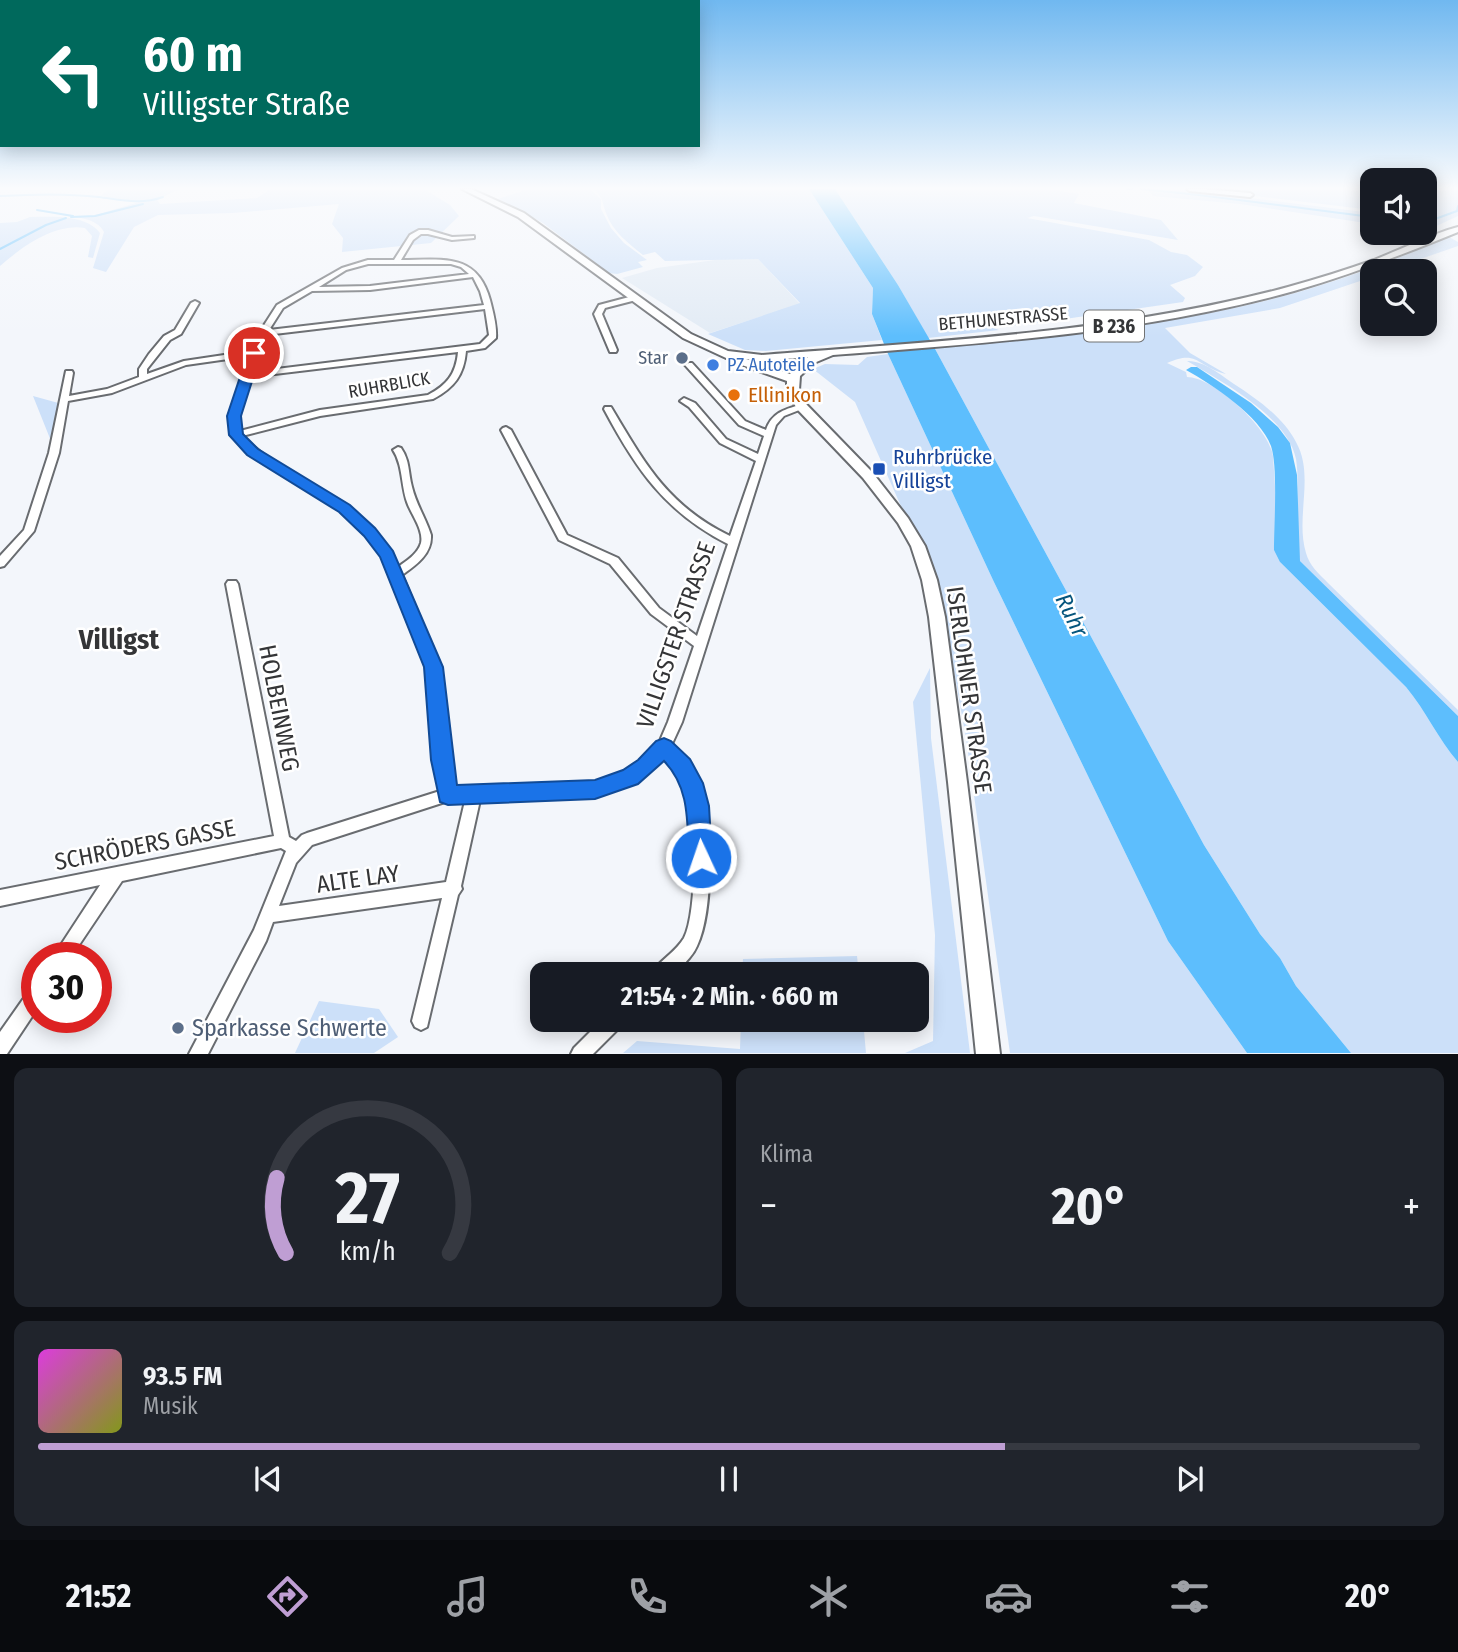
<!DOCTYPE html>
<html lang="de">
<head>
<meta charset="utf-8">
<style>
	:root { --surface:#171b24; --page:#20242c; --text:#f1f3f6; --muted:#9ea1a6; --line:#363941; --accent:#bf9ed3 }
	body { margin:0; font-family:"Fira Sans Condensed",sans-serif; background:var(--page); color:var(--text); height:100vh; display:flex; flex-direction:column; font-size:26px; white-space:nowrap }
	* { box-sizing:border-box; margin:0 }
	p { font-size:23px; color:var(--muted) }
	.icon { flex:none; width:38px; height:38px; fill:none; stroke:currentColor; stroke-width:2; stroke-linecap:round; stroke-linejoin:round }
	.map { position:relative; height:1054px; overflow:hidden }
	.side { display:flex; flex-direction:column; gap:14px; padding:14px; background:#0d0f14; flex:1 }
	.side>* { flex:none }
	.top-card { position:absolute; left:0px; top:0px; width:700px; height:147px; box-shadow:0 4px 18px #0003; background:#00695c; color:#fff; overflow:hidden }
	.tools { position:absolute; left:1360px; top:168px; display:grid; gap:14px }
	.tools a { display:grid; place-items:center; width:77px; height:77px; border-radius:14px; background:var(--surface); box-shadow:0 4px 18px #0003; font-size:35px }
	.speed { position:absolute; left:21px; top:942px; display:flex; gap:14px; font-size:35px; font-weight:700; text-align:center }
	.speed>* { display:grid; place-content:center; width:91px; height:91px; border-radius:50%; background:var(--surface); box-shadow:0 4px 18px #0003; line-height:1 }
	.speed .limit { border:10px solid #d22; background:#fff; color:#111 }
	.pin { position:absolute; display:grid; place-items:center; width:60px; height:60px; color:#fff; margin:-30px; border:4px solid #fff; border-radius:50%; box-shadow:0 2px 7px #0007 }
	.me { position:absolute; width:77px; margin:-38px; rotate:357deg; stroke-linejoin:round; filter:drop-shadow(0 0 5px #0008) }
	.turn { display:flex; align-items:center; gap:24px; height:147px; padding:0 28px; font-size:32px }
	.turn .icon { width:91px; height:91px; stroke-width:2.5 }
	.turn b { display:block; font-size:49px; line-height:60px }
	.big { font-size:52px; font-weight:700; line-height:1.1 }
	.side .tile { flex:1; display:flex; flex-direction:column; justify-content:center; gap:10px; min-width:0; padding:0 24px; border-radius:14px; background:var(--page) }
	.side .dial { align-items:center; gap:0 }
	.dial svg { height:182px; overflow:visible; fill:none; stroke:var(--line); stroke-width:7; stroke-linecap:round; text-anchor:middle }
	.dial text { fill:var(--text); stroke:none }
	.song { display:flex; align-items:center; gap:21px }
	.cover { width:84px; height:84px; border-radius:10px; background:linear-gradient(135deg,hsl(300 70% 55%),hsl(70 70% 35%)) }
	.played { height:7px; border-radius:4px; background:linear-gradient(90deg,var(--accent) 70%,var(--line) 70%) }
	.keys { display:flex; justify-content:space-around; direction:ltr }
	.heat { display:flex; justify-content:space-between; align-items:center; font-size:38px; direction:ltr }
	.side .tiles { flex:1; display:grid; gap:14px; grid-template-columns:1fr 1fr }
	.tile:last-child { grid-column:span 2 }
	.trip { position:absolute; left:530px; top:962px; width:399px; height:70px; border-radius:14px; background:var(--surface); box-shadow:0 4px 18px #0003; font-weight:700; line-height:70px; text-align:center }
	.tab-bar { display:flex; height:112px; justify-content:space-around; align-items:center; background:#090b0e; color:var(--muted) }
	.tab-bar .icon { width:49px; height:49px }
	.tab-bar .on { color:var(--accent) }
	.tab-bar b { font-size:32px; color:var(--text) }
	.map>svg:first-child { display:block }
</style>
</head>
<body>
<div class="map">
<svg width="1458" height="1054" viewBox="0 0 1458 1054">
	<rect width="100%" height="100%" fill="#f3f6fb"/>
	<path fill="#e2ebf5" d="M722 259H758L800 304 710 333 622 278 657 268Z"/>
	<g fill="#cce0f9">
		<path d="M110 189H179L157 200 160 204 257 198 271 189H424L450 205 459 216 431 243 342 252 343 238 332 224 339 204 232 213 158 215 134 227 106 272 93 268 104 232C96 217 76 218 61 215L89 217 139 202 100 196Z"/>
		<path d="M528 189H590L601 199V209L611 228 624 243 647 260 638 262 643 267 617 274 609 273 543 223 498 199Z"/>
		<path d="M594 189H809L873 288 872 314 882 340 766 351 745 350 708 334 800 303 758 259 665 261 655 252 643 255C629 244 612 231 606 213 602 201 603 198 594 189Z"/>
		<path d="M835 189H1047L1079 194 1074 203 1161 220 1178 240 1034 216 1027 218 1149 240 1171 252 1187 255 1203 267 1195 276 1170 285 1185 298 1183 302 1023 325 988 326 999 330 928 338 898 285Z"/>
		<path d="M1147 189H1177L1372 213V224L1240 204 1153 196Z"/>
		<path d="M1198 189H1372V210Z"/>
		<path d="M1425 189H1458V216L1432 228 1425 227Z"/>
		<path d="M30 217C53 217 85 214 100 233L93 258 88 257 92 236 85 228C54 223 22 247 0 266V223L17 222Z"/>
		<path d="M1449 237 1458 242V246L1386 271H1372V277L1280 308 1165 328 1190 353 1226 374C1196 366 1198 349 1167 363L1186 372 1187 377C1214 377 1269 428 1273 456L1280 562 1406 687C1426 711 1438 739 1458 762V1053H1351L1296 986 1280 958 1260 934 1204 845 934 347C1053 336 1172 326 1288 295 1343 280 1396 259 1449 237Z"/>
		<path d="M888 354 993 580 1168 941 1247 1053H1010L966 738 937 577 900 504 855 402 813 369 825 364 858 365 867 357Z"/>
		<path d="M1187 361C1203 360 1221 375 1234 384 1257 399 1283 417 1296 442 1315 476 1295 517 1306 553 1309 565 1319 574 1328 583L1458 710V716L1300 561C1292 528 1301 492 1296 459 1288 417 1221 381 1187 361Z"/>
		<path d="M33 396 62 404 53 446Z"/>
		<path d="M930 668 931 738 970 1053H905L933 1041 935 935 913 702Z"/>
		<path d="M857 956 859 975H742L743 959Z"/>
		<path d="M319 1001 379 1009 398 1037 374 1053H295Z"/>
		<path d="M741 1020H863L866 1053H623L637 1041 740 1049Z"/>
	</g>
	<g fill="#5dbefd">
		<path d="M809 189H835L898 285 934 347 1204 845 1260 934 1280 958 1296 986 1351 1053H1247L1168 941 993 580 888 354 872 314 873 288Z"/>
		<path d="M1191 367H1197L1251 403 1278 427 1290 443 1297 475 1300 561 1458 716V762C1438 739 1426 711 1406 687L1280 562 1274 550C1274 526 1278 466 1271 446 1260 416 1213 385 1186 370Z"/>
	</g>
	<g fill="none" stroke-linecap="round" stroke-linejoin="round">
		<g stroke="#5dbefd" stroke-width="2">
			<path d="M1127 189H1132"/>
			<path d="M1141 189C1219 196 1295 208 1372 217"/>
			<path d="M0 196C33 194 66 193 99 197 122 200 140 205 163 197"/>
			<path d="M37 210 73 216"/>
			<path d="M71 217 95 216 143 204"/>
			<path d="M1424 223 1457 211 1458 206"/>
			<path d="M0 249 46 225 66 218"/>
		</g>
		<defs>
			<g id="minor">
				<path d="M1187 189H1203L1250 193 1253 195 1250 197 1190 191Z"/>
				<path d="M419 230H428L452 237 474 236V238L452 240 428 234H421L413 240 401 260C442 260 477 252 490 300 493 312 497 326 496 338L485 348 466 351C464 375 454 388 433 399L320 416 242 436C290 484 370 500 398 567 406 561 418 554 421 543 424 530 411 514 407 502 401 485 403 465 393 450L398 447 401 448C410 461 408 472 412 487 416 504 426 519 431 535 432 554 416 565 402 575L440 667 448 760 454 788 595 783 608 780 641 762 659 743 668 722 694 646 651 614 610 564 559 540 501 430 503 428 506 427 511 430 567 535 618 558 659 608 697 636 728 544C665 512 636 469 604 409L605 407H611C645 464 668 506 730 536L756 461 720 443 689 407 680 401 684 398 695 403 726 439 758 454 764 436 739 425 685 365 689 363H692L745 421 766 430C772 412 786 409 803 404L807 407 784 416 776 425 682 722 671 746C681 756 692 767 698 780 713 817 714 910 697 946 692 958 681 966 672 975H652L654 969C663 959 677 950 684 938 698 911 697 809 684 782 680 772 671 764 664 756 645 776 622 790 595 795L480 800 461 886 462 889 458 895 427 1027 421 1030 415 1027 412 1021 442 898 273 922 266 941 208 1054H189L254 930 286 851 281 848 122 881 71 957H53L100 885 0 906V890L274 836 226 584 228 581H236L238 584 289 837 296 841 302 835 307 833 440 791 434 760 428 667 383 556 365 534 341 511 250 454 231 435 230 416 249 356 186 365 112 393 68 401 59 453 34 531 4 566 0 567V556L24 530 49 453 66 371H72L73 373 69 396 107 389 139 377V369L149 354 164 336 175 330 191 303 195 301 199 303 181 334 170 340 147 369V374L184 361 251 351 259 333 277 305 342 268 368 260H394L410 235ZM368 264H451L461 267 469 274 370 286 319 287 346 270ZM473 277 480 291 484 305 269 330 283 308 312 291 370 290ZM485 309 489 335 480 344 252 372 266 335ZM458 352C456 374 447 385 428 395L320 410 240 431 238 416 250 377ZM448 801H465L446 882 279 906 296 863 312 845Z"/>
				<path d="M633 296H636V300L605 308 602 314 617 350 616 352H610L594 314 599 305Z"/>
				<path d="M37 986V1009L7 1054H0V1032L31 988Z"/>
				<path d="M602 1020H624L621 1026 593 1054H571L574 1048Z"/>
			</g>
			<path id="major" d="M462 189H471L524 213 691 334 728 351 762 355C937 341 1117 333 1288 287 1317 279 1346 270 1374 260 1402 249 1429 235 1458 227V232C1404 254 1350 275 1294 291 1144 333 987 343 833 355L814 363 800 376 799 390 806 404 872 472 908 518 925 546 937 580 945 617 967 782 1000 1054H976L948 782 929 617 922 580 911 546 898 523 863 478 797 409 787 390V381L739 364 683 338 518 217ZM808 357 799 363 790 374 746 359 762 361Z"/>
		</defs>
		<use href="#minor" stroke="#696c70" stroke-width="4"/>
		<use href="#major" stroke="#696c70" stroke-width="4"/>
		<use href="#minor" fill="#fff" fill-rule="evenodd"/>
		<use href="#major" fill="#fff" fill-rule="evenodd"/>
	</g>
	<linearGradient id="sky" x2="0" y2="1"><stop stop-color="#70b8f0"/><stop offset="0.56" stop-color="#fafbfd"/><stop offset="1" stop-color="#fafbfd" stop-opacity="0"/></linearGradient>
	<rect width="1458" height="336" fill="url(#sky)"/>
	<path fill="#1a73e8" stroke="#114b97" stroke-width="2" d="M254 350 261 353 241 416 243 434 258 449 350 505 375 528 393 551 443 667 457 785 595 780 623 770 638 760 656 741 664 738 671 741 690 759 703 783 709 806 712 858 709 866 701 869 692 866 689 858C687 822 690 788 664 761L638 784 595 799 448 805 440 802 431 760 424 667 380 557 364 536 339 512 247 455 229 435 227 416 248 353Z"/>
	<g fill="#5c6f8a" stroke="#fff" stroke-width="2.5">
		<circle cx="682" cy="358" r="7"/>
		<circle cx="178" cy="1028" r="7"/>
	</g>
	<circle fill="#3f7fe0" stroke="#fff" stroke-width="2.5" cx="713" cy="365" r="7"/>
	<circle fill="#e8710a" stroke="#fff" stroke-width="2.5" cx="734" cy="395" r="7"/>
	<rect fill="#1a4fb4" stroke="#fff" stroke-width="2.5" x="872" y="462" width="14" height="14" rx="3.5"/>
	<g text-anchor="middle" dominant-baseline="central" stroke-width="5" stroke-linejoin="round" paint-order="stroke">
		<g font-size="18" fill="#343537" stroke="#fff">
			<text transform="translate(1003 319) rotate(-5)">BETHUNESTRASSE</text>
			<text transform="translate(389 385) rotate(-10)">RUHRBLICK</text>
		</g>
		<g font-size="18" fill="#4e5e75" stroke="#fff" text-anchor="end">
			<text x="668" y="358">Star</text>
		</g>
		<g font-size="18" fill="#366cbe" stroke="#fff" text-anchor="start">
			<text x="727" y="365">PZ Autoteile</text>
		</g>
		<rect fill="#fff" stroke="#717273" stroke-width="2" x="1084" y="310.5" width="60" height="31" rx="5"/>
		<g font-size="19" font-weight="bold" fill="#343537">
			<text x="1114" y="326">B 236</text>
		</g>
		<g font-size="21" fill="#c56008" stroke="#fff" text-anchor="start">
			<text x="748" y="395">Ellinikon</text>
		</g>
		<g font-size="21" fill="#164399" stroke="#fff" text-anchor="start">
			<text x="893" y="457">Ruhrbrücke<tspan x="893" dy="24">Villigst</tspan></text>
		</g>
		<g font-size="23" font-style="italic" fill="#05557d" stroke="#fff">
			<text transform="translate(1072 615) rotate(64)">Ruhr</text>
		</g>
		<g font-size="24" fill="#343537" stroke="#fff">
			<text transform="translate(676 635) rotate(-71)">VILLIGSTER STRASSE</text>
			<text transform="translate(969 690) rotate(82)">ISERLOHNER STRASSE</text>
			<text transform="translate(279 708) rotate(79)">HOLBEINWEG</text>
			<text transform="translate(145 845) rotate(-11)">SCHRÖDERS GASSE</text>
			<text transform="translate(358 879) rotate(-8)">ALTE LAY</text>
		</g>
		<g font-size="24" fill="#4e5e75" stroke="#fff" text-anchor="start">
			<text x="192" y="1028">Sparkasse Schwerte</text>
		</g>
		<g font-size="28" font-weight="bold" fill="#343537" stroke="#fff">
			<text x="119" y="639">Villigst</text>
		</g>
	</g>
</svg>
<div class="tools">
<a><svg class="icon" aria-label="sound" viewBox="0 0 24 24"><path d="M4 9h4l5-4v14l-5-4H4zM17 9q2 3 0 6"/></svg></a>
<a><svg class="icon" aria-label="search" viewBox="0 0 24 24"><circle cx="10" cy="10" r="6"/><path d="M15 15l6 6"/></svg></a>
</div>
<div class="speed"><div class="limit">30</div></div>
<div class="pin" style="left:254px;top:353px;background:#d93025"><svg class="icon" aria-label="arrive" viewBox="0 0 24 24"><path d="M6 21V4h12l-3 4 3 4H6"/></svg></div>
<svg class="me" style="left:701px;top:858px" viewBox="-20 -20 40 40"><circle r="17" fill="#1a73e8" stroke="#fff" stroke-width="3"/><path d="M0-11L8 9 0 5-8 9z" fill="#fff"/></svg>
<div class="trip">21:54 · 2 Min. · 660 m</div>
<div class="top-card">
<div class="turn"><svg class="icon" aria-label="left" viewBox="0 0 24 24"><path d="M17 20v-9H6M10 6l-5 5 5 5"/></svg><div><b>60 m</b>Villigster Straße</div></div>
</div>
</div>
<section class="side">
<div class="tiles">
<div class="tile dial"><svg viewBox="0 0 100 80">
<path d="M14 69A42 42 0 1 1 86 69"/>
<path d="M14 69A42 42 0 0 1 10 36" stroke="#bf9ed3"/>
<text x="50" y="56" font-size="32" font-weight="700">27</text>
<text x="50" y="72" font-size="11">km/h</text>
</svg></div>
<div class="tile"><p>Klima</p>
<div class="heat"><a>−</a><b class="big">20°</b><a>+</a></div>
</div>
<div class="tile">
<div class="song"><i class="cover"></i><div><b>93.5 FM</b><p>Musik</p></div></div>
<div class="played"></div>
<div class="keys"><svg class="icon" aria-label="previous" viewBox="0 0 24 24"><path d="M18 5L8 12l10 7zM5 5v14"/></svg><svg class="icon" aria-label="pause" viewBox="0 0 24 24"><path d="M8 5v14M16 5v14"/></svg><svg class="icon" aria-label="next" viewBox="0 0 24 24"><path d="M6 5l10 7-10 7zM19 5v14"/></svg></div>
</div>
</div>
</section>
<nav class="tab-bar">
<b>21:52</b>
<svg class="icon on" aria-label="directions" viewBox="0 0 24 24"><path d="M12 3l9 9-9 9-9-9zM9 14v-3h6M13 9l2 2-2 2"/></svg>
<svg class="icon" aria-label="music" viewBox="0 0 24 24"><path d="M9 18V5l10-2v13"/><circle cx="6" cy="18" r="3"/><circle cx="16" cy="16" r="3"/></svg>
<svg class="icon" aria-label="phone" viewBox="0 0 24 24"><path d="M5 4h4l2 5-3 2q2 4 5 5l2-3 5 2v4C11 20 4 13 5 4z"/></svg>
<svg class="icon" aria-label="climate" viewBox="0 0 24 24"><path d="M12 3v18M4 7l16 10M4 17L20 7"/></svg>
<svg class="icon" aria-label="car" viewBox="0 0 24 24"><path d="M5 17H2v-5l4-1 3-4h7l3 4 3 1v5h-3M9 17h6M6 11h13"/><circle cx="7" cy="17" r="2"/><circle cx="17" cy="17" r="2"/></svg>
<svg class="icon" aria-label="filters" viewBox="0 0 24 24"><path d="M4 7h16M4 17h16"/><circle cx="9" cy="7" r="2"/><circle cx="15" cy="17" r="2"/></svg>
<b>20°</b>
</nav>
</body>
</html>
